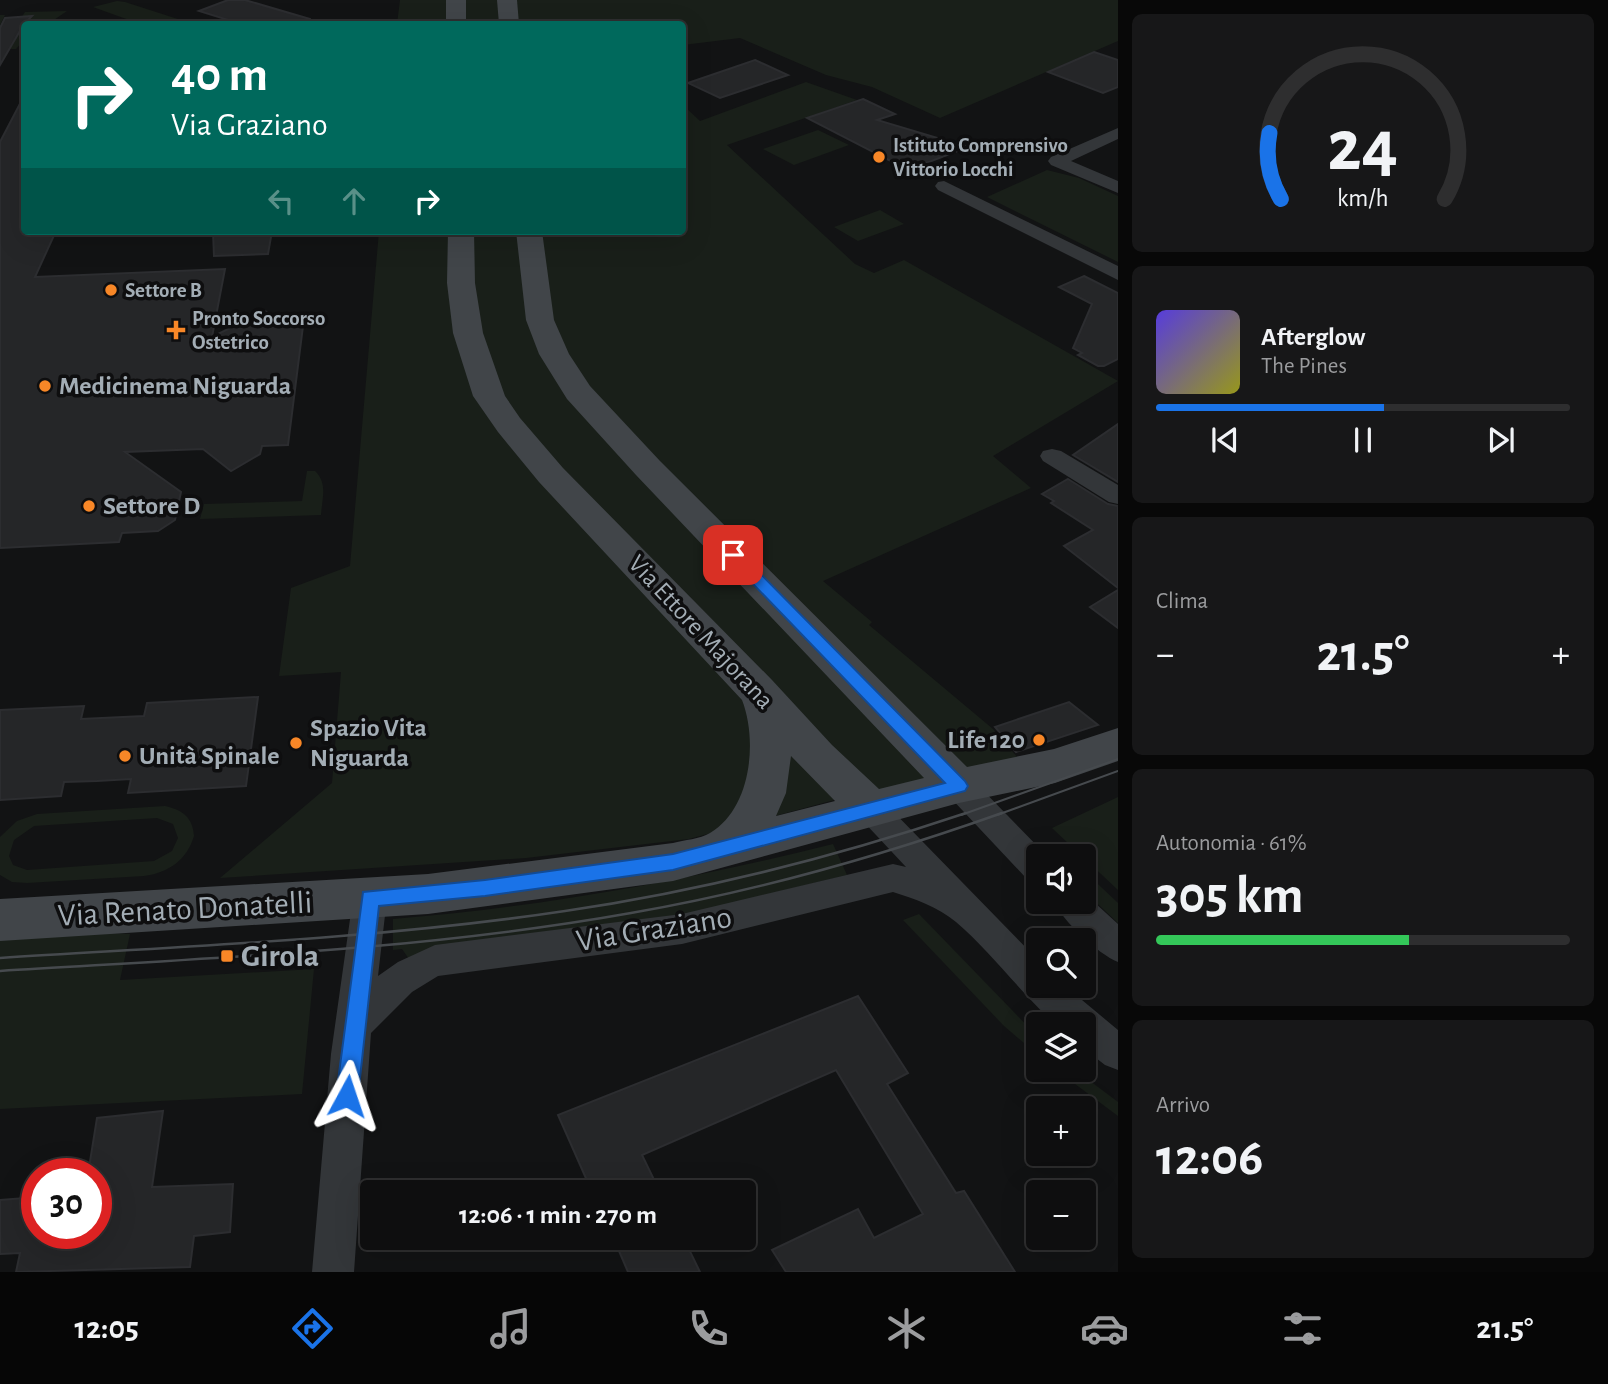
<!DOCTYPE html>
<html lang="it">
<head>
<meta charset="utf-8">
<style>
	:root { --surface:#0e0e0f; --page:#171718; --text:#f1f3f6; --muted:#9b9c9e; --line:#2e2e2f; --accent:#1a73e8 }
	body { margin:0; font-family:"Alegreya Sans",sans-serif; background:var(--page); color:var(--text); height:100vh; display:flex; flex-direction:column; font-size:26px; white-space:nowrap }
	* { box-sizing:border-box; margin:0 }
	p { font-size:23px; color:var(--muted) }
	.icon { flex:none; width:38px; height:38px; fill:none; stroke:currentColor; stroke-width:2; stroke-linecap:round; stroke-linejoin:round }
	.map { position:relative; flex:1; overflow:hidden }
	.side { display:flex; flex-direction:column; gap:14px; padding:14px; background:#080808; width:490px }
	.side>* { flex:none }
	.hud { position:absolute; left:21px; top:21px; width:665px; height:214px; border-radius:7px; box-shadow:0 7px 28px #0002,0 0 0 2px var(--line); background:#00695c; color:#fff; overflow:hidden }
	.fabs { position:absolute; left:1026px; top:844px; display:grid; gap:14px }
	.fabs a { display:grid; place-items:center; width:70px; height:70px; border-radius:7px; background:var(--surface); box-shadow:0 7px 28px #0002,0 0 0 2px var(--line); font-size:35px }
	.speed { position:absolute; left:21px; top:1158px; display:flex; gap:14px; font-size:35px; font-weight:700; text-align:center }
	.speed>* { display:grid; place-content:center; width:91px; height:91px; border-radius:50%; background:var(--surface); box-shadow:0 7px 28px #0002,0 0 0 2px var(--line); line-height:1 }
	.speed .limit { border:10px solid #d22; background:#fff; color:#111 }
	.pin { position:absolute; display:grid; place-items:center; width:60px; height:60px; color:#fff; margin:-30px; border-radius:14px; box-shadow:0 4px 10px #0006 }
	.me { position:absolute; width:77px; margin:-38px; rotate:5deg; stroke-linejoin:round; filter:drop-shadow(0 0 5px #0008) }
	.turn { display:flex; align-items:center; gap:24px; height:147px; padding:0 35px; font-size:32px }
	.turn .icon { width:91px; height:91px; stroke-width:2.5 }
	.turn b { display:block; font-size:49px; line-height:60px }
	.lanes { display:flex; align-items:center; height:66px; padding:0 35px; background:#0003; justify-content:center; gap:35px; direction:ltr }
	.lanes .off { opacity:.35 }
	.big { font-size:52px; font-weight:600; line-height:1.1 }
	.side .widget { flex:1; display:flex; flex-direction:column; justify-content:center; gap:10px; min-width:0; padding:0 24px; border-radius:10px; background:var(--page) }
	.side .dial { align-items:center; gap:0 }
	.dial svg { height:182px; overflow:visible; fill:none; stroke:var(--line); stroke-width:7; stroke-linecap:round; text-anchor:middle }
	.dial text { fill:var(--text); stroke:none }
	.song { display:flex; align-items:center; gap:21px }
	.cover { width:84px; height:84px; border-radius:10px; background:linear-gradient(135deg,hsl(250 70% 55%),hsl(60 70% 35%)) }
	.played { height:7px; border-radius:4px; background:linear-gradient(90deg,var(--accent) 55%,var(--line) 55%) }
	.keys { display:flex; justify-content:space-around; direction:ltr }
	.heat { display:flex; justify-content:space-between; align-items:center; font-size:38px; direction:ltr }
	.charge { height:10px; border-radius:5px; background:linear-gradient(90deg,#34c759 61%,var(--line) 0) }
	.trip { position:absolute; left:360px; top:1180px; width:396px; height:70px; border-radius:7px; background:var(--surface); box-shadow:0 7px 28px #0002,0 0 0 2px var(--line); font-weight:600; line-height:70px; text-align:center }
	.dock { display:flex; height:112px; justify-content:space-around; align-items:center; background:#060606; color:var(--muted) }
	.dock .icon { width:49px; height:49px }
	.dock .on { color:var(--accent) }
	.dock b { font-size:32px; color:var(--text) }
	main { display:flex; flex:1; min-height:0 }
	.map>svg:first-child { display:block }
</style>
</head>
<body>
<main>
<div class="map">
<svg width="1118" height="1272" viewBox="0 0 1118 1272">
	<rect width="100%" height="100%" fill="#121314"/>
	<g fill="#191f19" fill-rule="evenodd">
		<path d="M400 0H1118V41L940 118 872 87 826 75 740 38 683 45 682 24H397Z"/>
		<path d="M117 1 125 2 184 21C154 33 122 17 93 7Z"/>
		<path d="M67 11 48 24H24V40L16 49H0V15H5L0 25 17 24 25 12Z"/>
		<path d="M806 82 857 100 727 145 855 264 874 273 904 260 1118 381 993 456 1031 488 823 581 872 622 869 625 993 729 1018 758 838 799 689 839 526 858 220 878 332 783 341 672 279 676 291 588 350 566 379 231H682L683 105 700 121Z"/>
		<path d="M818 130 849 145 794 165 763 149Z"/>
		<path d="M1047 170 1079 178 1118 196V262L987 197Z"/>
		<path d="M880 210 904 224 858 241 834 227Z"/>
		<path d="M307 471H315C328 483 322 499 321 515L200 519 204 504 302 501Z"/>
		<path d="M1118 797V890L1052 828Z"/>
		<path d="M165 806C183 810 193 818 194 836 187 860 168 873 144 876L27 883 12 882 0 875V837L17 821 37 814ZM157 818 173 824 178 838 172 851 154 861 27 870 13 865 9 856 14 840 34 826Z"/>
		<path d="M833 844 847 875 679 916 409 959 402 949 393 950V919C543 907 688 880 833 844Z"/>
		<path d="M1083 870 1118 903V923L1083 890Z"/>
		<path d="M919 914 1038 1037V1055L1004 1026 903 920Z"/>
		<path d="M82 932 130 934 120 980 314 969 302 1094 0 1109V937Z"/>
		<path d="M1055 1069H1074L1118 1102V1116Z"/>
	</g>
	<g fill="#252628" stroke="#2c2d30" stroke-width="2">
		<path d="M228 0H245L310 19V24H241L199 11Z"/>
		<path d="M32 16 24 24 0 65V28L5 18Z"/>
		<path d="M1094 52 1118 60V87L1103 93 1048 72Z"/>
		<path d="M755 60 788 75 720 98 688 83Z"/>
		<path d="M24 96V231H56L35 277 225 269 212 337 265 311 289 327 303 326 288 445 262 446 260 454 231 471 203 449 125 452 181 492 175 520 158 531 122 533 119 542 0 548V142Z"/>
		<path d="M863 99 895 114 877 120 968 147 908 170 807 118Z"/>
		<path d="M272 231 268 254 214 256 213 232Z"/>
		<path d="M1084 276 1118 293V359L1104 366H1098L1078 355 1082 353 1073 348 1092 304 1059 287Z"/>
		<path d="M1118 424V482L1073 455Z"/>
		<path d="M1068 479 1108 504 1118 506V588L1064 546 1093 530 1051 503 1054 501 1042 494Z"/>
		<path d="M1118 590V628L1090 607Z"/>
		<path d="M258 697 246 786 128 793 131 779 97 781 64 782 61 796 0 800V710L84 706 81 719 144 716 147 703Z"/>
		<path d="M1069 702 1098 725 1016 752 995 727Z"/>
		<path d="M858 996 908 1073 887 1084 956 1193 964 1191 1015 1272H786L772 1250 858 1209 874 1238 923 1214 836 1070 642 1155 660 1192H592L558 1115Z"/>
		<path d="M163 1111 152 1187 233 1184 230 1232 194 1236 190 1267 16 1272 20 1253 0 1254V1200L37 1197V1234H96V1174H88L97 1118Z"/>
		<path d="M613 1237H683L700 1272H628Z"/>
	</g>
	<g fill="none" stroke-linecap="round" stroke-linejoin="round">
		<g fill="#333639" fill-rule="evenodd">
			<path d="M1118 128V139L1071 161 1118 181V193L1051 165 1048 161 1051 157Z"/>
			<path d="M944 181 1118 266V280L938 190 935 186 938 182Z"/>
			<path d="M1052 449 1061 451 1118 485V504L1109 502 1043 461 1040 456 1043 451Z"/>
			<path d="M959 773 970 777 1047 856H1038V882L1026 878 948 795 943 786 948 777Z"/>
			<path d="M872 797 883 801 1038 960V985H1064L1118 1030V1070L1105 1065 1083 1048V1024H1055C1020 992 991 952 956 922 938 907 915 899 893 892L682 944 438 976 412 992 371 1033 354 1272H312L331 1054 353 898 358 888 370 883 382 888 387 898 378 976 398 962 435 945 682 914 893 864 906 867 861 819 856 810 861 801Z"/>
			<path d="M1083 892 1118 924V962C1098 954 1063 921 1053 901H1083Z"/>
		</g>
		<g fill="#414549" fill-rule="evenodd">
			<rect x="446" y="0" width="20" height="24"/>
			<path d="M497 0H517L519 24H499Z"/>
			<path d="M448 231H474L475 283 483 333 505 396 520 418 563 468 772 680 832 745 879 789 924 778 636 475 567 399 539 354 526 320 516 231H542L554 320 569 354 590 386 660 461 967 767 1054 749 1118 728V761L1055 783 959 803 673 881 428 914 0 941V899L428 874 673 843C684 840 700 839 710 833 751 809 758 741 742 700L539 482 498 432 473 396 453 333 447 283ZM791 756 835 801 776 816 786 793Z"/>
		</g>
		<g stroke="#464a4e" stroke-width="2">
			<path d="M961 815 1118 759"/>
			<path d="M997 815 1118 771"/>
		</g>
		<g stroke="#464a4e" stroke-width="2.5">
			<path d="M0 958C188 946 378 939 565 911 702 891 835 857 966 813"/>
			<path d="M0 971C210 958 423 950 631 913 758 891 881 856 1002 813"/>
		</g>
	</g>
	<path fill="#1a73e8" stroke="#114b97" stroke-width="2" d="M733 550 738 551 965 781 968 786 965 791 673 870 485 896 379 906 358 1096 354 1103 347 1106 339 1103 336 1096 363 892 485 880 673 854 945 783 728 558 725 555 728 551Z"/>
	<g fill="#f88727" stroke="#0e0e0f" stroke-width="2.5">
		<circle cx="879" cy="157" r="7"/>
		<circle cx="111" cy="290" r="7"/>
		<path d="M172.5 319.5h7v7h7v7h-7v7h-7v-7h-7v-7h7z"/>
		<circle cx="45" cy="386" r="7"/>
		<circle cx="89" cy="506" r="7"/>
		<circle cx="1039" cy="740" r="7"/>
		<circle cx="296" cy="743" r="7"/>
		<circle cx="125" cy="756" r="7"/>
		<rect x="220" y="949" width="14" height="14" rx="3.5"/>
	</g>
	<g text-anchor="middle" dominant-baseline="central" stroke-width="7" stroke-linejoin="round" paint-order="stroke">
		<g font-size="21" font-weight="bold" fill="#a3adb5" stroke="#0e0e0f" text-anchor="start">
			<text x="893" y="145">Istituto Comprensivo<tspan x="893" dy="24">Vittorio Locchi</tspan></text>
			<text x="125" y="290">Settore B</text>
			<text x="192" y="318">Pronto Soccorso<tspan x="192" dy="24">Ostetrico</tspan></text>
		</g>
		<g font-size="26" font-weight="bold" fill="#a3adb5" stroke="#0e0e0f" text-anchor="start">
			<text x="59" y="386">Medicinema Niguarda</text>
			<text x="103" y="506">Settore D</text>
			<text x="310" y="728">Spazio Vita<tspan x="310" dy="30">Niguarda</tspan></text>
			<text x="1025" y="740" text-anchor="end">Life 120</text>
			<text x="139" y="756">Unità Spinale</text>
		</g>
		<g font-size="26" fill="#a3adb5" stroke="#0e0e0f">
			<text transform="translate(701 632) rotate(47)">Via Ettore Majorana</text>
		</g>
		<g font-size="32" fill="#a3adb5" stroke="#0e0e0f">
			<text transform="translate(185 909) rotate(-3)">Via Renato Donatelli</text>
			<text transform="translate(654 929) rotate(-9)">Via Graziano</text>
		</g>
		<g font-size="32" font-weight="bold" fill="#a3adb5" stroke="#0e0e0f" text-anchor="start">
			<text x="241" y="956">Girola</text>
		</g>
	</g>
</svg>
<div class="fabs">
<a><svg class="icon" aria-label="sound" viewBox="0 0 24 24"><path d="M4 9h4l5-4v14l-5-4H4zM17 9q2 3 0 6"/></svg></a>
<a><svg class="icon" aria-label="search" viewBox="0 0 24 24"><circle cx="10" cy="10" r="6"/><path d="M15 15l6 6"/></svg></a>
<a><svg class="icon" aria-label="layers" viewBox="0 0 24 24"><path d="M12 4l9 5-9 5-9-5zM3 14l9 5 9-5"/></svg></a>
<a>+</a>
<a>−</a>
</div>
<div class="speed"><div class="limit">30</div></div>
<div class="pin" style="left:733px;top:555px;background:#d93025"><svg class="icon" aria-label="arrive" viewBox="0 0 24 24"><path d="M6 21V4h12l-3 4 3 4H6"/></svg></div>
<svg class="me" style="left:347px;top:1096px" viewBox="-20 -20 40 40"><path d="M0-17L14 15 0 8-14 15z" fill="#1a73e8" stroke="#fff" stroke-width="4"/></svg>
<div class="trip">12:06 · 1 min · 270 m</div>
<div class="hud">
<div class="turn"><svg class="icon" aria-label="right" viewBox="0 0 24 24"><path d="M7 20v-9h11M14 6l5 5-5 5"/></svg><div><b>40 m</b>Via Graziano</div></div>
<div class="lanes"><svg class="icon off" aria-label="left" viewBox="0 0 24 24"><path d="M17 20v-9H6M10 6l-5 5 5 5"/></svg><svg class="icon off" aria-label="ahead" viewBox="0 0 24 24"><path d="M12 20V5M6 11l6-6 6 6"/></svg><svg class="icon" aria-label="right" viewBox="0 0 24 24"><path d="M7 20v-9h11M14 6l5 5-5 5"/></svg></div>
</div>
</div>
<section class="side">
<div class="widget dial"><svg viewBox="0 0 100 80">
<path d="M14 69A42 42 0 1 1 86 69"/>
<path d="M14 69A42 42 0 0 1 9 40" stroke="#1a73e8"/>
<text x="50" y="56" font-size="32" font-weight="700">24</text>
<text x="50" y="72" font-size="11">km/h</text>
</svg></div>
<div class="widget">
<div class="song"><i class="cover"></i><div><b>Afterglow</b><p>The Pines</p></div></div>
<div class="played"></div>
<div class="keys"><svg class="icon" aria-label="previous" viewBox="0 0 24 24"><path d="M18 5L8 12l10 7zM5 5v14"/></svg><svg class="icon" aria-label="pause" viewBox="0 0 24 24"><path d="M8 5v14M16 5v14"/></svg><svg class="icon" aria-label="next" viewBox="0 0 24 24"><path d="M6 5l10 7-10 7zM19 5v14"/></svg></div>
</div>
<div class="widget"><p>Clima</p>
<div class="heat"><a>−</a><b class="big">21.5°</b><a>+</a></div>
</div>
<div class="widget"><p>Autonomia · 61%</p><b class="big">305 km</b><div class="charge"></div></div>
<div class="widget"><p>Arrivo</p><b class="big">12:06</b></div>
</section>
</main>
<nav class="dock">
<b>12:05</b>
<svg class="icon on" aria-label="directions" viewBox="0 0 24 24"><path d="M12 3l9 9-9 9-9-9zM9 14v-3h6M13 9l2 2-2 2"/></svg>
<svg class="icon" aria-label="music" viewBox="0 0 24 24"><path d="M9 18V5l10-2v13"/><circle cx="6" cy="18" r="3"/><circle cx="16" cy="16" r="3"/></svg>
<svg class="icon" aria-label="phone" viewBox="0 0 24 24"><path d="M5 4h4l2 5-3 2q2 4 5 5l2-3 5 2v4C11 20 4 13 5 4z"/></svg>
<svg class="icon" aria-label="climate" viewBox="0 0 24 24"><path d="M12 3v18M4 7l16 10M4 17L20 7"/></svg>
<svg class="icon" aria-label="car" viewBox="0 0 24 24"><path d="M5 17H2v-5l4-1 3-4h7l3 4 3 1v5h-3M9 17h6M6 11h13"/><circle cx="7" cy="17" r="2"/><circle cx="17" cy="17" r="2"/></svg>
<svg class="icon" aria-label="filters" viewBox="0 0 24 24"><path d="M4 7h16M4 17h16"/><circle cx="9" cy="7" r="2"/><circle cx="15" cy="17" r="2"/></svg>
<b>21.5°</b>
</nav>
</body>
</html>
